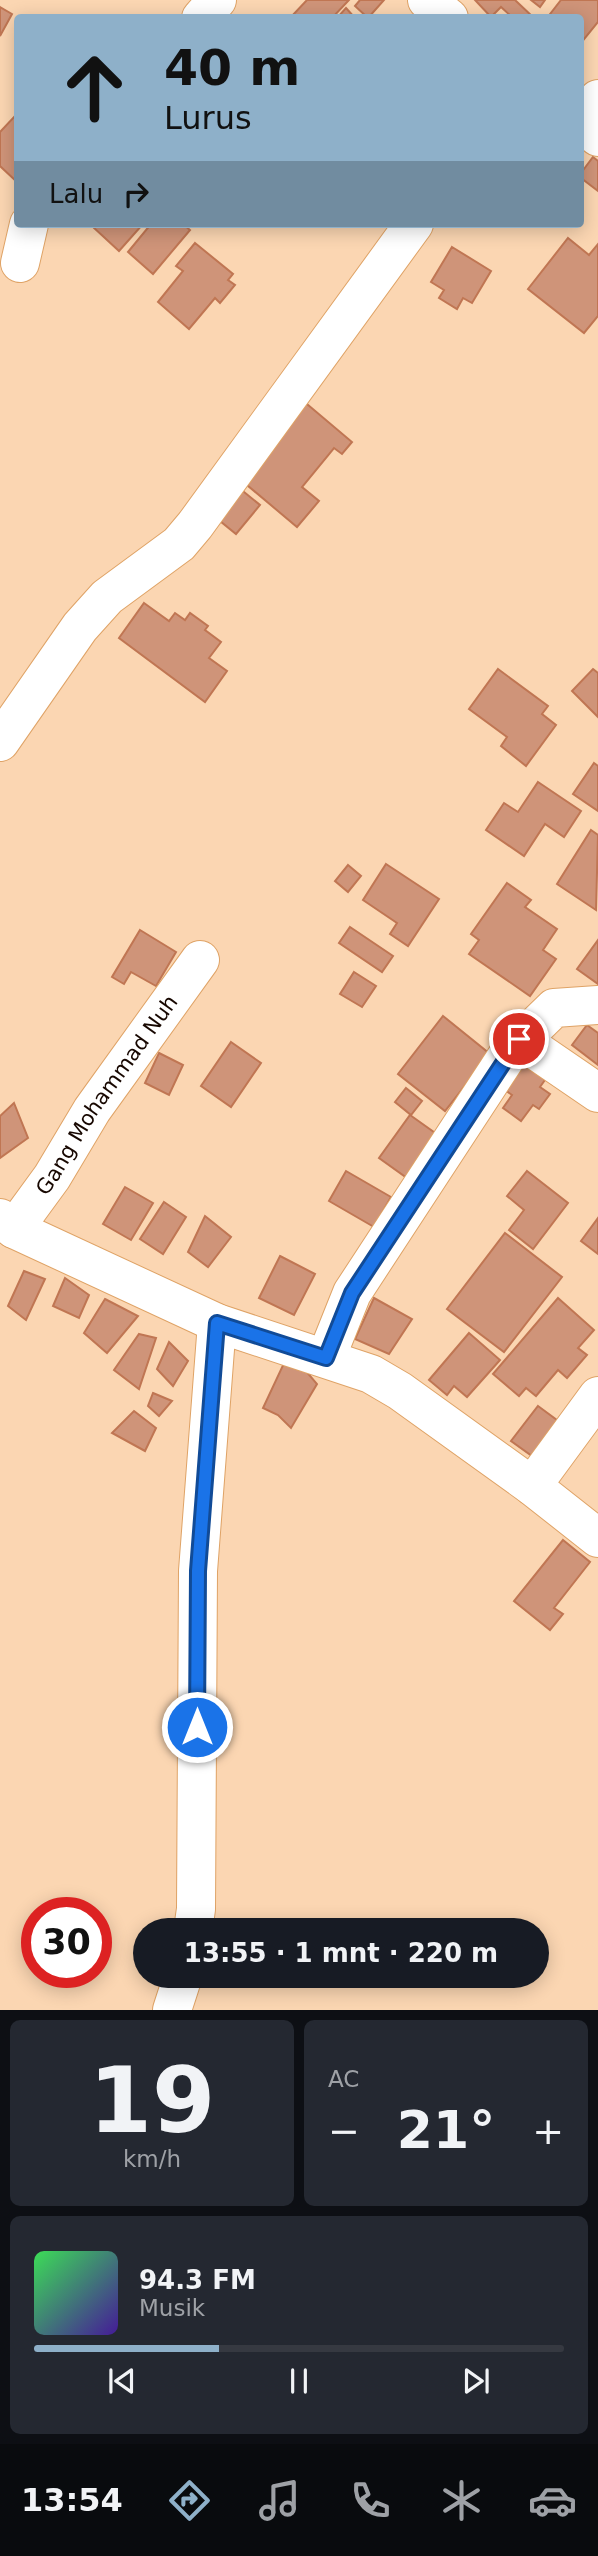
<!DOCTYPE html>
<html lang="id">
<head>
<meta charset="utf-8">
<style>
	:root { --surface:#171b24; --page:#242831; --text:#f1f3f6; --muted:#9ea1a6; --line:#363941; --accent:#8eb0c9 }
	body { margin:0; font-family:"DejaVu Sans",sans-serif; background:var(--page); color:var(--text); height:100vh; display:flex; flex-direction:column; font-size:26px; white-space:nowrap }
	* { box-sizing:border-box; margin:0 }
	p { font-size:23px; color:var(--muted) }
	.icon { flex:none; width:38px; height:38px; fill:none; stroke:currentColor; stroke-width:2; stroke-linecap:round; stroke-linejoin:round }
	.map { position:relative; height:2010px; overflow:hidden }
	.side { display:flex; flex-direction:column; gap:10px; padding:10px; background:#0d0f14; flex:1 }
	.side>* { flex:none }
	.hud { position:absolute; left:14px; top:14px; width:570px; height:214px; border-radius:7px; box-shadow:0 4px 18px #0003; background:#8eb0c9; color:#111; overflow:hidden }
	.speed { position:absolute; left:21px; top:1897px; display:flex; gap:14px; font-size:35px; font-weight:700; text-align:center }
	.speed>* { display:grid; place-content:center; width:91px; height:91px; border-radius:50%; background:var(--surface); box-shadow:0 4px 18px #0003; line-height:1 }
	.speed .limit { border:10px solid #d22; background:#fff; color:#111 }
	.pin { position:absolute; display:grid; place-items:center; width:60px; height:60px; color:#fff; margin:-30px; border:4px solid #fff; border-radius:50%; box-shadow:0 2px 7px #0007 }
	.me { position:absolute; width:77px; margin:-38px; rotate:0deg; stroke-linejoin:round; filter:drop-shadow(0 0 5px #0008) }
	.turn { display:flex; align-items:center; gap:24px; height:147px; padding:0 35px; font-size:32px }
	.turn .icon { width:91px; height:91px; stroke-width:2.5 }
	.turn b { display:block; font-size:49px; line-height:60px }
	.then { display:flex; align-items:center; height:66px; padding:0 35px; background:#0003; gap:14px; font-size:26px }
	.big { font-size:52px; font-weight:700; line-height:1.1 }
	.side .card { flex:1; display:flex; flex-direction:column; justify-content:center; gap:10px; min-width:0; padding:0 24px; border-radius:10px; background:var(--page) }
	.side .dial { align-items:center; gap:0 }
	.dial b { font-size:91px; line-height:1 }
	.song { display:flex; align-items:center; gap:21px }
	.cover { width:84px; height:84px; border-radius:10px; background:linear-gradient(135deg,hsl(130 70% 55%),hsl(260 70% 35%)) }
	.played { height:7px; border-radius:4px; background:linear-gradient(90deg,var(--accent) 35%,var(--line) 35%) }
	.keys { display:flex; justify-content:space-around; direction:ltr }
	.heat { display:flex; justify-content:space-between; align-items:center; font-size:38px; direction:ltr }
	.side .tiles { flex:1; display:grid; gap:10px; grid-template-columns:1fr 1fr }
	.card:last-child { grid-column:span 2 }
	.trip { position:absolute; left:133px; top:1918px; width:416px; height:70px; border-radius:35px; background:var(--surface); box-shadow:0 4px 18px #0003; font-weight:700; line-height:70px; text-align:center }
	.dock { display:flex; height:112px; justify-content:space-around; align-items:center; background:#090b0e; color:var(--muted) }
	.dock .icon { width:49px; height:49px }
	.dock .selected { color:var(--accent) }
	.dock b { font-size:32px; color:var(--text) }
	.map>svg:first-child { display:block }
</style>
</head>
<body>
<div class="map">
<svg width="598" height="2010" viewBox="0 0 598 2010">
	<rect width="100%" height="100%" fill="#fbd6b2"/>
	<g fill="#cf9479" stroke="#c07653" stroke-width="2">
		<path d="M307 0H349L332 18H290Z"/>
		<path d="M360 0H384L368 18 355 6Z"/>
		<path d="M475 0H515L534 18H513L501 7 491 17Z"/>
		<path d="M531 0H545L540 7Z"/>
		<path d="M561 0H598V22L581 43V18H547Z"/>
		<path d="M0 7 12 14 0 36Z"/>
		<path d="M346 8 355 18H337Z"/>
		<path d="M14 117 18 120V183L0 166V132Z"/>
		<path d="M593 157 598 161V191L581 178V173Z"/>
		<path d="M96 224H143L119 251 93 227Z"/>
		<path d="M151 224H183L190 230 153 274 128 252Z"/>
		<path d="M568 238 589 255 598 244V316L584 333 528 289Z"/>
		<path d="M195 243 233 274 228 280 235 285 220 303 215 298 189 329 158 302 183 271 176 266Z"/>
		<path d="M452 247 491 271 472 303 463 298 457 309 439 298 444 290 431 282Z"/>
		<path d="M301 399 352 442 342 454 334 448 302 487 319 501 297 527 241 480Z"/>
		<path d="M233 483 260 505 236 534 209 512Z"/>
		<path d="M144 603 169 621 175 613 185 620 190 613 208 626 205 630 221 642 209 658 227 671 205 702 119 638Z"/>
		<path d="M498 669 548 706 542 714 556 725 526 766 501 746 507 737 469 709Z"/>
		<path d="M593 669 598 673V717L572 691Z"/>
		<path d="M594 763 598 766V811L573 794Z"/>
		<path d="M538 782 581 811 564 837 545 824 524 856 486 830 504 803 518 812Z"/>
		<path d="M591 830 598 835 596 910 557 884Z"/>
		<path d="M386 864 439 899 408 946 390 934 397 923 363 900Z"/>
		<path d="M348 865 361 876 348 892 335 881Z"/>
		<path d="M507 883 531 900 525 907 557 929 543 950 556 959 530 996 469 954 479 940 471 934Z"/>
		<path d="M350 927 393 956 382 972 339 943Z"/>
		<path d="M140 930 176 952 156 986 131 972 124 984 112 977Z"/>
		<path d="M598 940V984L577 969Z"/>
		<path d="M354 972 376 986 362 1007 340 994Z"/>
		<path d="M443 1016 490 1054 445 1111 398 1074Z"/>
		<path d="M587 1025 598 1033V1065L572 1045Z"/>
		<path d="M231 1042 261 1063 231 1107 201 1086Z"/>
		<path d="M524 1050 552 1070 540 1087 550 1094 539 1109 533 1105 521 1121 503 1108 512 1095 498 1085Z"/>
		<path d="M159 1053 183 1065 169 1095 145 1083Z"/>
		<path d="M406 1088 422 1101 411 1115 395 1102Z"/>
		<path d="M14 1103 28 1138 0 1158V1116Z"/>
		<path d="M410 1115 445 1140 414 1183 379 1158Z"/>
		<path d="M346 1171 391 1197 374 1227 329 1201Z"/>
		<path d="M527 1171 568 1203 533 1249 509 1230 524 1210 507 1196Z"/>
		<path d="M125 1187 153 1203 131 1240 103 1224Z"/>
		<path d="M164 1202 186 1217 163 1254 140 1239Z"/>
		<path d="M205 1216 231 1237 208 1267 188 1252Z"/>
		<path d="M598 1218V1254L581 1241Z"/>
		<path d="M505 1233 562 1277 504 1352 447 1309Z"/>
		<path d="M280 1256 315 1274 294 1315 259 1298Z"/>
		<path d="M24 1271 45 1279 26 1320 8 1306Z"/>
		<path d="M65 1278 89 1295 79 1318 53 1306Z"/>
		<path d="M374 1298 412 1319 389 1354 355 1339Z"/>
		<path d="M558 1298 594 1330 578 1348 587 1355 567 1378 558 1370 536 1396 526 1388 519 1396 493 1374Z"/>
		<path d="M105 1299 138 1316 107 1353 84 1333Z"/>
		<path d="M469 1333 500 1360 467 1397 454 1386 447 1395 429 1380Z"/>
		<path d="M139 1334 156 1338 139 1389 114 1370Z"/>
		<path d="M169 1342 188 1361 173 1386 157 1369Z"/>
		<path d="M285 1361 306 1371 317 1384 291 1428 278 1415 263 1408Z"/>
		<path d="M153 1393 172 1401 159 1416 148 1406Z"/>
		<path d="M538 1406 565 1426 539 1461 511 1441Z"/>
		<path d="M134 1411 156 1428 145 1451 112 1433Z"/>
		<path d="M563 1540 590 1562 554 1608 563 1614 550 1630 514 1601Z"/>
	</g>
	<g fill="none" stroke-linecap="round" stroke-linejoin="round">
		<defs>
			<g id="minor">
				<path d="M201 18 217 0"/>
				<path d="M581 122 598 99"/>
				<path d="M20 263 29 224"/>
				<path d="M0 742 80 627 107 597 179 544 195 525 414 224"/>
				<path d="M519 1039 598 1093"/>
				<path d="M0 1218 14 1229 217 1323 371 1374 400 1391 532 1486 598 1538"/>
				<path id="s1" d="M14 1229 52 1177 92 1110 200 960"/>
				<path d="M326 1358 352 1293 511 1050 554 1008 598 1005"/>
				<path d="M532 1486 598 1396"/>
				<path d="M193 1930 196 1909 198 1571 217 1323"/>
				<path d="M172 2010 183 1976"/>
			</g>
			<g id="major">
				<path d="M427 0 449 18"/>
				<path d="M581 124 598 137"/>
			</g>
		</defs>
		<use href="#minor" stroke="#dfa366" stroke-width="40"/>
		<use href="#major" stroke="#dfa366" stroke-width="40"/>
		<use href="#minor" stroke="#fff" stroke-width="38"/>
		<use href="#major" stroke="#fff" stroke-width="38"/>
	</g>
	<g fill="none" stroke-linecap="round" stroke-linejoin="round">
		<defs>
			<path id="route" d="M197 1727 198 1571 217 1323 326 1358 352 1293 519 1039"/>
		</defs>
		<use href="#route" stroke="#114b97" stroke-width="18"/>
		<use href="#route" stroke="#1a73e8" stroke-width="12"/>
	</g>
	<g text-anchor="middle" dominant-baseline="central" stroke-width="5" stroke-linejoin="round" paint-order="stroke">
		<g font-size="21" fill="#170700" stroke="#f5e8dc">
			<text stroke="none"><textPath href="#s1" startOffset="163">Gang Mohammad Nuh</textPath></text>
		</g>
	</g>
</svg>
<div class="speed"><div class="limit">30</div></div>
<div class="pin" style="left:519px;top:1039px;background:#d93025"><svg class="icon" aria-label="arrive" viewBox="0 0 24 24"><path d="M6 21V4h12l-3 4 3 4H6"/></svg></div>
<svg class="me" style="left:197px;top:1727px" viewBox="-20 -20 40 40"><circle r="17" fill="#1a73e8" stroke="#fff" stroke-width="3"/><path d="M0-11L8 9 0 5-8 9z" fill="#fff"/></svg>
<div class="trip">13:55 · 1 mnt · 220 m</div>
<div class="hud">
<div class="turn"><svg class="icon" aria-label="ahead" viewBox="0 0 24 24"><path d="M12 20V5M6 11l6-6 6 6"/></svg><div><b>40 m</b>Lurus</div></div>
<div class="then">Lalu<svg class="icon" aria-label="right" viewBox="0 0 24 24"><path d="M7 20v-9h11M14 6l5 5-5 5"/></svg></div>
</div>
</div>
<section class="side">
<div class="tiles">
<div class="card dial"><b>19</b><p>km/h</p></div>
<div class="card"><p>AC</p>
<div class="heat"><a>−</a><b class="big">21°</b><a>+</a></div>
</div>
<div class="card">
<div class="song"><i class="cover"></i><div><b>94.3 FM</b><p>Musik</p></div></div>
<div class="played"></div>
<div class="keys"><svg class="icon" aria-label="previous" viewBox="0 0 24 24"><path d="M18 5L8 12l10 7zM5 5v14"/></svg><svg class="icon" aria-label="pause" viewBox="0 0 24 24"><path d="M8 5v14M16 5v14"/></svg><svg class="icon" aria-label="next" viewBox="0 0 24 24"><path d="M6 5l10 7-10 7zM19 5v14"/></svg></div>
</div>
</div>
</section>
<nav class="dock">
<b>13:54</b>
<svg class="icon selected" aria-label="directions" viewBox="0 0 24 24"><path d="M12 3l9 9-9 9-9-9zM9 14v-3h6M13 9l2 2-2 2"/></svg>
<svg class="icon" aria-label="music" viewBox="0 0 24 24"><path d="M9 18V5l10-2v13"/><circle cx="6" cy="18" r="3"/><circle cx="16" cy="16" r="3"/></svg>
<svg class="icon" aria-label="phone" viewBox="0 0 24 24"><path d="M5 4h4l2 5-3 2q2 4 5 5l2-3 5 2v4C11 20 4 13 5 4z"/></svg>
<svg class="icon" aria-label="climate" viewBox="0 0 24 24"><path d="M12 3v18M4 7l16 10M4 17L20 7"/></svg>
<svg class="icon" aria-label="car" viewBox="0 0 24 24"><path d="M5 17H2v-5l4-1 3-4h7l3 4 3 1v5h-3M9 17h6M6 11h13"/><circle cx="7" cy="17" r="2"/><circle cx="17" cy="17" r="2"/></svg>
</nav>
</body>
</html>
